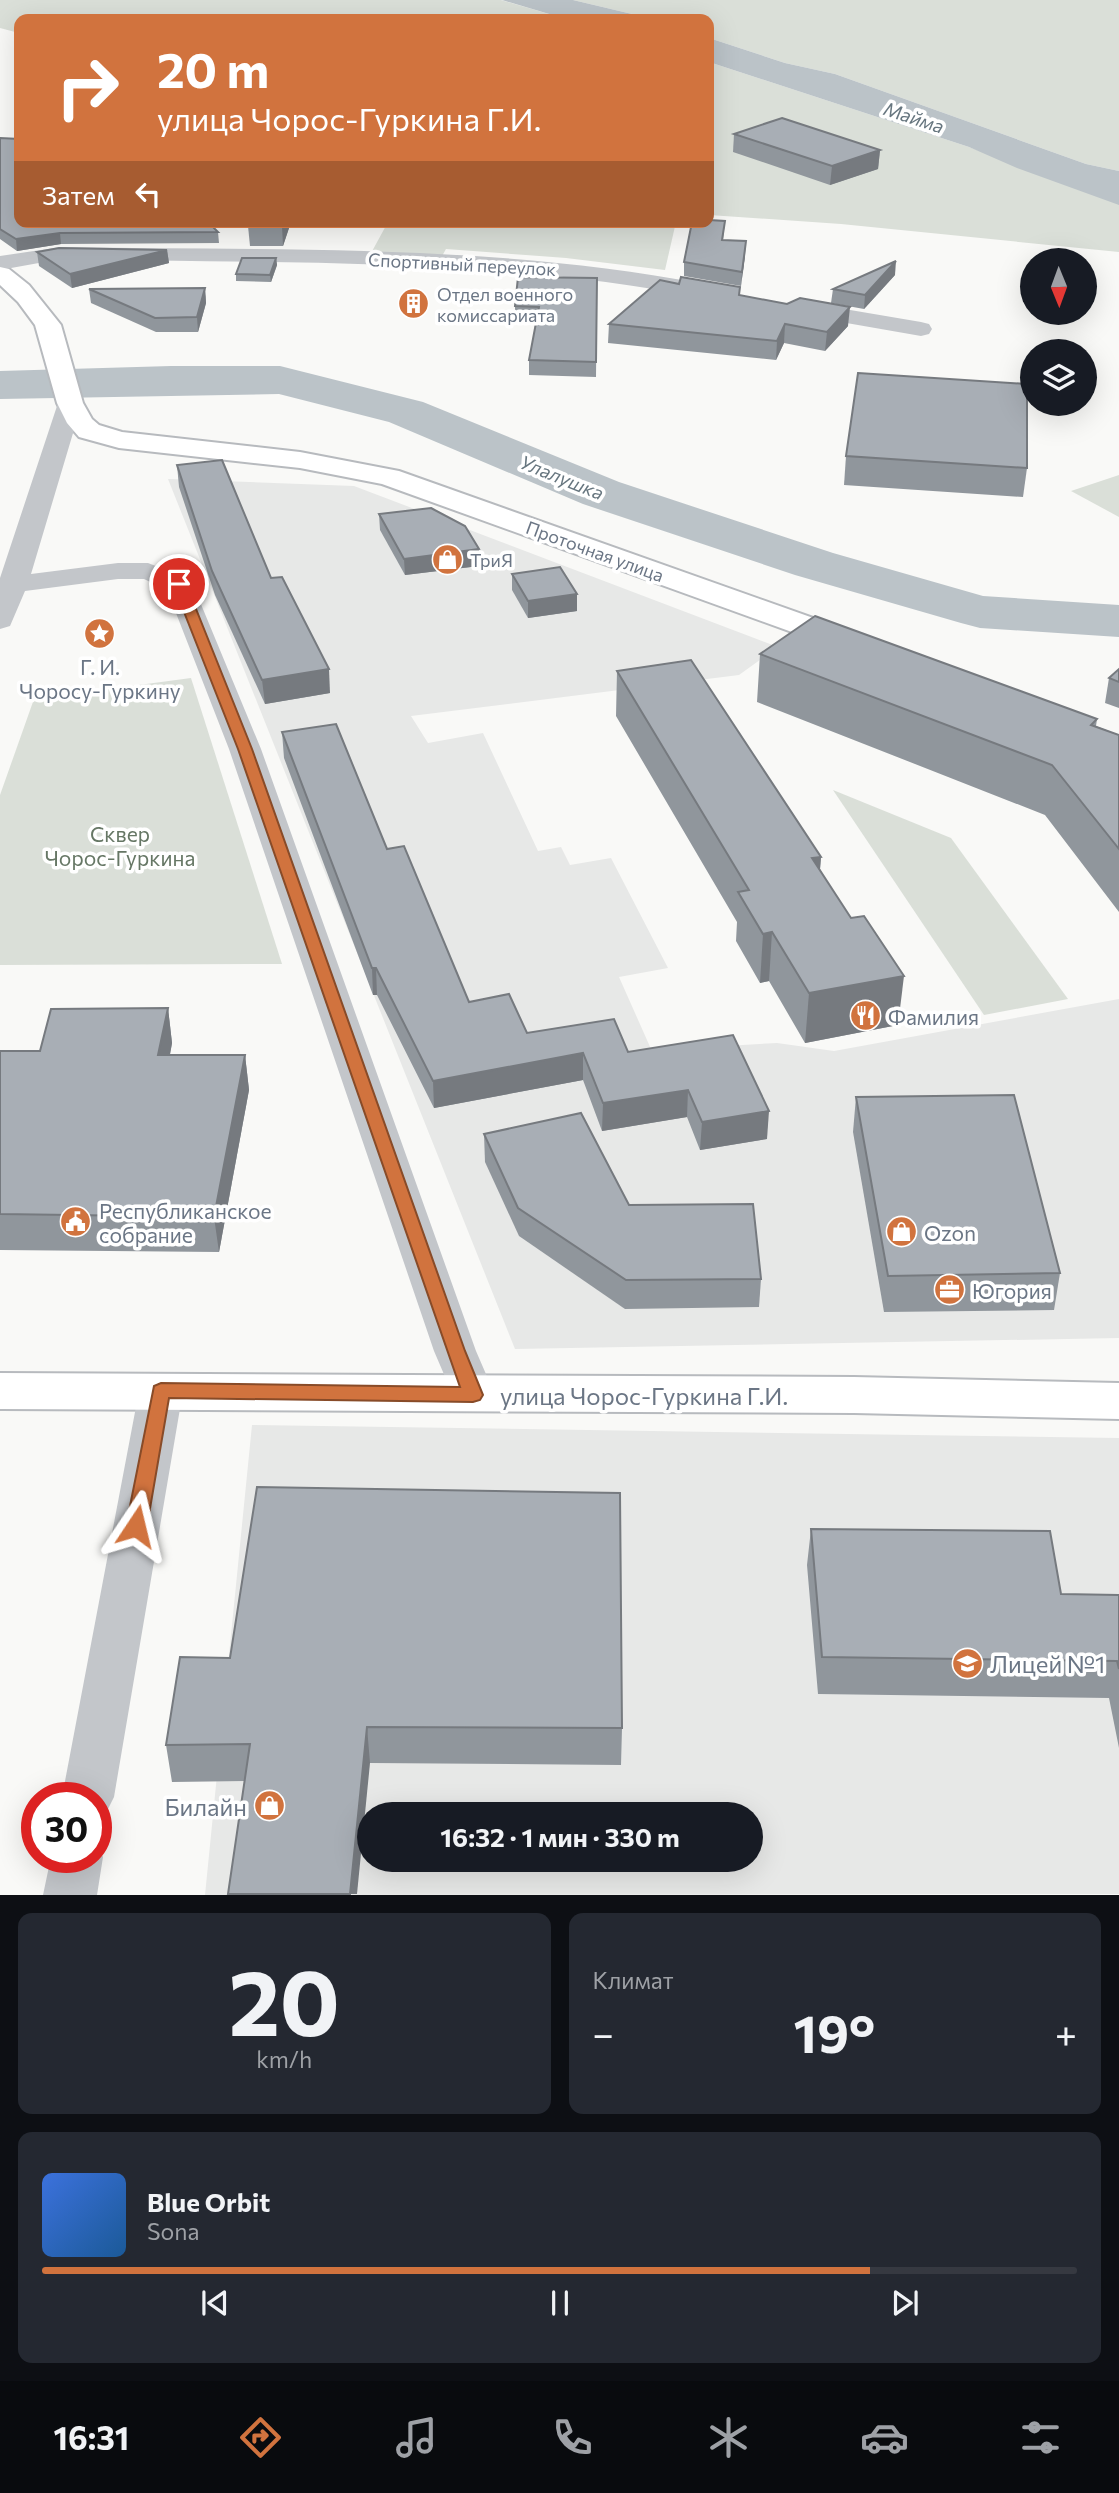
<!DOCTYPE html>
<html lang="ru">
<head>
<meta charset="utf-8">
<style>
	:root { --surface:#171b24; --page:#242831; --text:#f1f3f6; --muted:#9ea1a6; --line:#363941; --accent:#d1733e }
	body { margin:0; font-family:Commissioner,sans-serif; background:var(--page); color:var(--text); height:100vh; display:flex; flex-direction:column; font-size:26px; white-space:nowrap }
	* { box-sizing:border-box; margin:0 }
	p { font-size:23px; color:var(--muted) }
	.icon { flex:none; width:38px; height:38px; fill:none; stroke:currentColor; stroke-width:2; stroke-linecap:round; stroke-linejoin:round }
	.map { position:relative; height:1895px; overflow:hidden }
	.sheet { display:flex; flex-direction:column; gap:18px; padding:18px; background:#0d0f14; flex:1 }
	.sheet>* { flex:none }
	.guide { position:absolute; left:14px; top:14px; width:700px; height:214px; border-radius:14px; box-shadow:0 7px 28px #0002; background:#d1733e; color:#fff; overflow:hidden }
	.needle { width:46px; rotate:179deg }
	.controls { position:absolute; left:1020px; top:248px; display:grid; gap:14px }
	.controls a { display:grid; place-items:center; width:77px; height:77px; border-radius:50%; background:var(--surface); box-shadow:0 7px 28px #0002; font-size:35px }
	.speed { position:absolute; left:21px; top:1782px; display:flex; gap:14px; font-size:35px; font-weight:700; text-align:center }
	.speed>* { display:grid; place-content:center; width:91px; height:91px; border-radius:50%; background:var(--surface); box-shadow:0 7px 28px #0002; line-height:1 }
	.speed .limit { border:10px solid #d22; background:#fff; color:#111 }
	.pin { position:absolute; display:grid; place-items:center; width:60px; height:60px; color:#fff; margin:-30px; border:4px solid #fff; border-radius:50%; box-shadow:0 2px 7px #0007 }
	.me { position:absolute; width:77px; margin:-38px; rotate:10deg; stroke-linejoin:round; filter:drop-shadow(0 0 5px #0008) }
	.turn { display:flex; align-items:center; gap:24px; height:147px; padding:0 28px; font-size:32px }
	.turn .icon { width:91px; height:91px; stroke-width:2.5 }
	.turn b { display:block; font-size:49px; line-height:60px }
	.then { display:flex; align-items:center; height:66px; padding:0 28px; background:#0003; gap:14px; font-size:26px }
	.big { font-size:52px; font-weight:700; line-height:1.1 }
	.sheet .tile { flex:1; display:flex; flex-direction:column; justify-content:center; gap:10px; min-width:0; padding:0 24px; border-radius:14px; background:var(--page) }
	.sheet .dial { align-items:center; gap:0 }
	.dial b { font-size:91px; line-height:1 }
	.song { display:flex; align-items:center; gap:21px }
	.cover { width:84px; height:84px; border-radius:10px; background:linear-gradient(135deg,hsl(220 70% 55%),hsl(210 70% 35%)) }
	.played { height:7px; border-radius:4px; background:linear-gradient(90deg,var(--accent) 80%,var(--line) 80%) }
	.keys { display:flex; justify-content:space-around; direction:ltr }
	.heat { display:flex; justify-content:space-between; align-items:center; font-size:38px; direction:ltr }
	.sheet .tiles { flex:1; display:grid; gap:18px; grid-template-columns:1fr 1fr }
	.tile:last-child { grid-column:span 2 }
	.trip { position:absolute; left:357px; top:1802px; width:406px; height:70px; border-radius:35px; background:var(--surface); box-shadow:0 7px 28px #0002; font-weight:700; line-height:70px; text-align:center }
	.dock { display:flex; height:112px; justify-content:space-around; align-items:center; background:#090b0e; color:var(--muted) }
	.dock .icon { width:49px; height:49px }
	.dock .selected { color:var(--accent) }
	.dock b { font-size:32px; color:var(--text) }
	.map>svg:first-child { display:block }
</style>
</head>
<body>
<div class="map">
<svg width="1119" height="1895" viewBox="0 0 1119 1895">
	<rect width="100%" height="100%" fill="#f9f9f7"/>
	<g fill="#e7e8e7" fill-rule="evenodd">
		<path d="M168 479 354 486 778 647 739 675 411 716 428 743 483 733 538 851 561 847 570 865 611 858 668 968 619 977 655 1058 725 1046 777 1043 834 1051 1119 999V1338L515 1349Z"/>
		<path d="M252 1425 1119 1438V1894L205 1895ZM369 1815H751V1860H369Z"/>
	</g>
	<g fill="#dadfd8">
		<path d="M0 0H501L566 19H19V33L0 28Z"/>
		<path d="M573 0H1119V171L1086 164 835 74 785 63 709 38V19H653Z"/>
		<path d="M709 62 969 147 1119 204V252L841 224 709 215Z"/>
		<path d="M388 222H676L665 270 566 258 446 249 441 258 370 255Z"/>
		<path d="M1119 475V517L1071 491Z"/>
		<path d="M191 678 282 964 0 965V795L34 699Z"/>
		<path d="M833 790 951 838 1068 999 984 1015Z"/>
	</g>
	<g fill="#bbc3c8">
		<path d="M502 0H573L653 19H566Z"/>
		<path d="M709 38 785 63 835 74 1086 164 1119 171V205L1017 168 969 147 709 62Z"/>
	</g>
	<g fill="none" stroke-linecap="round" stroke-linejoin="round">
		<path fill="#bbc3c8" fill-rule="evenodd" d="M171 366H280L423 402 619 482 833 553 983 596 1119 605V637L980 628 961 623 795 575 583 504 389 422 279 394 0 399V371Z"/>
		<defs>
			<g id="major">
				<path d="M0 267 9 269 29 285 61 325 83 403 92 419 99 425 122 432 300 452 399 471 861 635 866 642 861 649 850 652 839 649 382 484 300 468 119 448 79 437 67 423 57 403 35 325 18 302 0 285Z"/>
				<path d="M0 1373 854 1377 1119 1383V1419L854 1413 0 1409Z"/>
			</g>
		</defs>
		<use href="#major" stroke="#b7babe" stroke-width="4"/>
		<g fill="#c3c6ca" fill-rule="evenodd">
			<path d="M61 247C275 251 492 243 703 284L711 286 714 291 711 296 703 298C492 256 275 264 61 259L0 270V256Z"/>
			<path d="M803 302 921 322 929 324 932 329 929 334 921 336 795 314 792 309 795 304Z"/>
			<path d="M70 396 79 398 82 403 31 574 118 563H148L189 579 193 585 261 749 476 1351 495 1395 488 1407 473 1411 458 1407 434 1351 229 749 167 590 144 579H118L25 591 10 626 0 629V578L58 403 61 398Z"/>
			<path d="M161 1375 176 1379 183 1391 114 1797 106 1813 96 1817V1797H62L139 1391 146 1379Z"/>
			<path d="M96 1842 103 1857 97 1895H43L51 1857H96Z"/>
		</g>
		<use href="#major" fill="#fff" fill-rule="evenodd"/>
	</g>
	<g fill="#90969c">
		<path d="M734 134 880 150 878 169 830 185 733 152Z"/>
		<path d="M0 138 19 222 218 232 219 243 61 244 17 251 0 239Z"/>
		<path d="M725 221 723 240 745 255 741 286 684 276V262Z"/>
		<path d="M291 222 283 246H250L248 226Z"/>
		<path d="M167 250 169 263 72 288 39 266 37 252Z"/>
		<path d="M276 258 277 265 271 282 236 281V274Z"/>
		<path d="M895 275 864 309 831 303 833 289Z"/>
		<path d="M597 278 596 377 529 375V360L536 321H515V306Z"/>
		<path d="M679 284 740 287 739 295 848 326 825 351 784 343 776 360 608 343 609 324Z"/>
		<path d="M205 288 206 303 198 332H156L91 303 89 289Z"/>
		<path d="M846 456 1027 468 1023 497 844 485Z"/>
		<path d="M177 465 271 578 330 693 265 704 215 595 179 487Z"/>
		<path d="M379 514 479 549V566L405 575 380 530Z"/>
		<path d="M512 574 577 611 528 618 512 590Z"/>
		<path d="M760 654 1097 719 1096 726 1119 735V912L1045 815 757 702Z"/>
		<path d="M1119 669V708L1105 703 1109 678Z"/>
		<path d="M617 671 821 857 820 869 898 1025 805 1043 769 981 760 983 736 941 737 922 616 716Z"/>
		<path d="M282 732 387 849 469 1002 527 1033 628 1052 767 1139 700 1150 687 1117 602 1131 583 1080 434 1108 377 995H373L284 758Z"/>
		<path d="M168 1008 172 1043 170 1055H245L249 1090 219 1252 0 1250V1051H40Z"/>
		<path d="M856 1097 1060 1273 1054 1310 884 1312 853 1132Z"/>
		<path d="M484 1134 629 1205 761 1279 759 1307 625 1309 519 1236 485 1162Z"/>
		<path d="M811 1529 1061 1594 1119 1595V1748L1109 1698 818 1694 807 1565Z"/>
		<path d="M230 1658 622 1728 621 1765 370 1763 245 1781 172 1782 166 1745Z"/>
	</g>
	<g fill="#767a7f">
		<path d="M880 150 878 169 830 185 832 166Z"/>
		<path d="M283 222H291L283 246 282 226Z"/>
		<path d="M60 233 61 244 17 251 16 239Z"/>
		<path d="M746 241 745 255 741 286 742 272Z"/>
		<path d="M167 250 169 263 72 288 70 274Z"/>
		<path d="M276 258 277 265 271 282 270 275Z"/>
		<path d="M896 261 895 275 864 309 865 295Z"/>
		<path d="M205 288 206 303 198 332 197 317Z"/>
		<path d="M850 307 848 326 825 351 827 332Z"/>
		<path d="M785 324 784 343 776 360 777 341Z"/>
		<path d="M479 549V566L405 575 404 559Z"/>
		<path d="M577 594V611L528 618V601Z"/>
		<path d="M329 669 330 693 265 704 262 680Z"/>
		<path d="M821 857 817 905 812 858Z"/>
		<path d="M772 932 769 981 760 983 763 934Z"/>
		<path d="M372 968H376L377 995H373Z"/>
		<path d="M904 976 898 1025 805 1043 809 993Z"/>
		<path d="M168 1008 172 1043 163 1090 158 1055Z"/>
		<path d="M583 1053V1080L434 1108 433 1081Z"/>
		<path d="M245 1055 249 1090 219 1252 214 1217Z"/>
		<path d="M688 1090 687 1117 602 1131 603 1103Z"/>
		<path d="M769 1111 767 1139 700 1150 702 1122Z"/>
		<path d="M367 1727 370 1763 357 1894H350Z"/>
	</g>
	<g fill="#a8aeb5" stroke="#767a7f" stroke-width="2">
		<path d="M782 118 880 150 832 166 734 134Z"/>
		<path d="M0 138 19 139V222H208L218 232 60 233 16 239 0 229Z"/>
		<path d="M709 220 725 221 722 240 746 241 742 272 684 262 692 222H709Z"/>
		<path d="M249 222H283L282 226H248Z"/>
		<path d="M59 248 167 250 70 274 37 252Z"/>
		<path d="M242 258H276L270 275 236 274Z"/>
		<path d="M896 261 865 295 833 289Z"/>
		<path d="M518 277 597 278 596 362 529 360 539 307 515 306Z"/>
		<path d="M681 277 740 287 739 295 787 304 800 298 850 307 827 332 785 324 777 341 609 324 660 280 679 284Z"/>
		<path d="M205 288 197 317 155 318 89 289Z"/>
		<path d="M858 373 1027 384V468L846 456Z"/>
		<path d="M222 460 271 578 282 577 329 669 262 680 212 571 177 465Z"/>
		<path d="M431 508 465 526 479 549 404 559 379 514Z"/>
		<path d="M560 567 577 594 528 601 512 574Z"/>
		<path d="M815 616 1097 719 1091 725 1119 735V849L1052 765 760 654Z"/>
		<path d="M691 660 821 857 812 858 851 918 864 916 904 976 809 993 772 932 763 934 738 892 749 890 617 671Z"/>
		<path d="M1119 669V682L1109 678Z"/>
		<path d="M336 724 387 849 404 846 469 1002 509 994 527 1033 614 1019 628 1052 733 1035 769 1111 702 1122 688 1090 603 1103 583 1053 433 1081 376 968H372L282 732Z"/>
		<path d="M168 1008 158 1055H245L214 1217 0 1214V1051H40L51 1009Z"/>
		<path d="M1014 1095 1060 1273 888 1276 856 1097Z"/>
		<path d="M581 1113 629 1205 753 1204 761 1279 626 1280 518 1208 484 1134Z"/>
		<path d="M257 1487 620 1493 622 1728 367 1727 350 1894H228L250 1744 166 1745 180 1657 230 1658Z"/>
		<path d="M811 1529 1050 1531 1061 1594 1119 1595V1669L1117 1661 822 1657Z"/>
	</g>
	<path fill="#d1733e" stroke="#884b28" stroke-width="2" d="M179 581 186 584 252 749 465 1351 483 1395 480 1400 473 1402 169 1398 147 1526 144 1532 136 1535 129 1532 126 1526 154 1386 161 1383 460 1387 238 749 173 584Z"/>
	<defs>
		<symbol id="building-disc" viewBox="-11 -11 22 22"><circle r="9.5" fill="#d1733e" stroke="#fff"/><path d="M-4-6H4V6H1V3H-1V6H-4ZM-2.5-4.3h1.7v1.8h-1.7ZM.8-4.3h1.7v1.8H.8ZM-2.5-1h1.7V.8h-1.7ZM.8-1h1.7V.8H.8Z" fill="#fff"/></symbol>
		<symbol id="shop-disc" viewBox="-11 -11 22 22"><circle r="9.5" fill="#d1733e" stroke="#fff"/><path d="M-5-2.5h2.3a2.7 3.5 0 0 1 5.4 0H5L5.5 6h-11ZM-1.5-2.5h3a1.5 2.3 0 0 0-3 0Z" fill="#fff"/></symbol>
		<symbol id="sight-disc" viewBox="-11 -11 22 22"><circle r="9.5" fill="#d1733e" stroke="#fff"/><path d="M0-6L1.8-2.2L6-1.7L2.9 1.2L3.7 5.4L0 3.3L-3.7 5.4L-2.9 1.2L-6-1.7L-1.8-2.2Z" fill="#fff"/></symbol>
		<symbol id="restaurant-disc" viewBox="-11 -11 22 22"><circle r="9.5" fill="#d1733e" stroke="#fff"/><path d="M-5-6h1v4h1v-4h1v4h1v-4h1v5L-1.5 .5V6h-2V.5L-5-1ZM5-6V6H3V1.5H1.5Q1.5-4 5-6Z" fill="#fff"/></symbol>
		<symbol id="civic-disc" viewBox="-11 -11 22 22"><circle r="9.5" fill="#d1733e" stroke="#fff"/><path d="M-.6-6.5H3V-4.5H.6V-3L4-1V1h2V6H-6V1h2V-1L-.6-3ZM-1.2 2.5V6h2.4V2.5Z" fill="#fff"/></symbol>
		<symbol id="office-disc" viewBox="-11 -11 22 22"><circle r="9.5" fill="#d1733e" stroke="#fff"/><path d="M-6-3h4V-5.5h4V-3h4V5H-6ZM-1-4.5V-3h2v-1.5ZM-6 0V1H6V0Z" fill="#fff"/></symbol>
		<symbol id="school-disc" viewBox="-11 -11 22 22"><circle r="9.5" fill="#d1733e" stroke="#fff"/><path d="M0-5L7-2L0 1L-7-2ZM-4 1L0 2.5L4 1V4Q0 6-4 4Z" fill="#fff"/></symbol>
	</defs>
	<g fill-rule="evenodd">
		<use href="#building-disc" x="396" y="286" width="35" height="35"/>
		<use href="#shop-disc" x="430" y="542" width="35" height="35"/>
		<use href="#sight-disc" x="82" y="616" width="35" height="35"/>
		<use href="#restaurant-disc" x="848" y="998" width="35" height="35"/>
		<use href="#civic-disc" x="58" y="1204" width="35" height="35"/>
		<use href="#shop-disc" x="884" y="1214" width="35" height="35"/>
		<use href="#office-disc" x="932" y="1272" width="35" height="35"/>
		<use href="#school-disc" x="950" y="1646" width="35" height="35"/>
		<use href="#shop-disc" x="252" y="1788" width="35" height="35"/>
	</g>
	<g text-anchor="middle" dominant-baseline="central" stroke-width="7" stroke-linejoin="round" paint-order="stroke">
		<g font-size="18" fill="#6b7685" stroke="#fff">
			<text transform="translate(462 264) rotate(3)">Спортивный переулок</text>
			<text transform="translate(595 551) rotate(20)">Проточная улица</text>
		</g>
		<g font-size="18" fill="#6b7685" stroke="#fff" text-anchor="start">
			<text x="437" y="294">Отдел военного<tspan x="437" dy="21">комиссариата</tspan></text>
			<text x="470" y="560">ТриЯ</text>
		</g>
		<g font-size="19" font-style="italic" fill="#67767f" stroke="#fff">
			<text transform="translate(914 117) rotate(18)">Майма</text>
			<text transform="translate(562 477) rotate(22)">Улалушка</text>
		</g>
		<g font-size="21" fill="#6b7685" stroke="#fff" text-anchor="start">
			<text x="100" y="666" text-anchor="middle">Г. И.<tspan x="100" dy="24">Чоросу-Гуркину</tspan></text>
			<text x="888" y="1016">Фамилия</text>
			<text x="99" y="1210">Республиканское<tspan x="99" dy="24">собрание</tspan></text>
			<text x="924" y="1232">Ozon</text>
			<text x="972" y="1290">Югория</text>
		</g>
		<g font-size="21" fill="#667765" stroke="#fff">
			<text x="120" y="833">Сквер<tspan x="120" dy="24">Чорос-Гуркина</tspan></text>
		</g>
		<g font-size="24" fill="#6b7685" stroke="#fff">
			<text x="644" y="1395">улица Чорос-Гуркина Г.И.</text>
		</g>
		<g font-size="24" fill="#6b7685" stroke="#fff" text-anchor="start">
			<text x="990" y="1663">Лицей №1</text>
			<text x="247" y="1806" text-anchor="end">Билайн</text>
		</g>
	</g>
</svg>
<div class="controls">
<a><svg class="needle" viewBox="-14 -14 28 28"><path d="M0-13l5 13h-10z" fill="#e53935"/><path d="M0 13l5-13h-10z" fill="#9ea1a6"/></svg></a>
<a><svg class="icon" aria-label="layers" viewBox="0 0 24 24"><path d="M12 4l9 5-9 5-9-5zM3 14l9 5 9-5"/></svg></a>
</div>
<div class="speed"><div class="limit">30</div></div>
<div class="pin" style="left:179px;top:584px;background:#d93025"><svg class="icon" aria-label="arrive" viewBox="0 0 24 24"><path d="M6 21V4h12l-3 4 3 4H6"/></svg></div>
<svg class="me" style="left:136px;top:1526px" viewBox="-20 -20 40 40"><path d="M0-17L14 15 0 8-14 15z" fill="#d1733e" stroke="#fff" stroke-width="4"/></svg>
<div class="trip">16:32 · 1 мин · 330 m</div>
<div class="guide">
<div class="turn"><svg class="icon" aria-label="right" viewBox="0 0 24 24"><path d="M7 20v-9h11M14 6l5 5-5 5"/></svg><div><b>20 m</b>улица Чорос-Гуркина Г.И.</div></div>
<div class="then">Затем<svg class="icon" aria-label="left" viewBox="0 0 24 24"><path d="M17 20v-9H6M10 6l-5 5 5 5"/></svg></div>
</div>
</div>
<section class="sheet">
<div class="tiles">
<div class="tile dial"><b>20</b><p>km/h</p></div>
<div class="tile"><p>Климат</p>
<div class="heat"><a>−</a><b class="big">19°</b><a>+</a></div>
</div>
<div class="tile">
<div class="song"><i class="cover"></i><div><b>Blue Orbit</b><p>Sona</p></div></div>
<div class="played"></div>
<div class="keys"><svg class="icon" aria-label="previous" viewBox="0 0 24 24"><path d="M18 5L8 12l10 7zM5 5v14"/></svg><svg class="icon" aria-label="pause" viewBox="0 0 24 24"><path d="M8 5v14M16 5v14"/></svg><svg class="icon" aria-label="next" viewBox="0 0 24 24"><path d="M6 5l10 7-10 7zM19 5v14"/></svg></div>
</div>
</div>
</section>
<nav class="dock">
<b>16:31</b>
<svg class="icon selected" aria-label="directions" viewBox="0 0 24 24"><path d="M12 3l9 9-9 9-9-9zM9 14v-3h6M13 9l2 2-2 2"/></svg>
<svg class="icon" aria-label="music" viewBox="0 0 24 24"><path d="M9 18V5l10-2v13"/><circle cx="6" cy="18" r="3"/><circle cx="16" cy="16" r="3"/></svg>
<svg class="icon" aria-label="phone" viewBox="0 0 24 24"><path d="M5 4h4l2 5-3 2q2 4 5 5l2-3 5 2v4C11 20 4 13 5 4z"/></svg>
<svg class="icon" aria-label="climate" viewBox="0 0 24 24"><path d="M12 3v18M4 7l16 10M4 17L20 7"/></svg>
<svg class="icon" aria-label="car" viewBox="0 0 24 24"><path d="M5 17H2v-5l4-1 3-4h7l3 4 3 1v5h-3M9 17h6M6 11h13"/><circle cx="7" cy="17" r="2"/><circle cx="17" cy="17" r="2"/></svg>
<svg class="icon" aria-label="filters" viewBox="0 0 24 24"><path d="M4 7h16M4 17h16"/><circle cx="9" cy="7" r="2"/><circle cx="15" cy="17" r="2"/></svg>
</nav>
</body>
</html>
